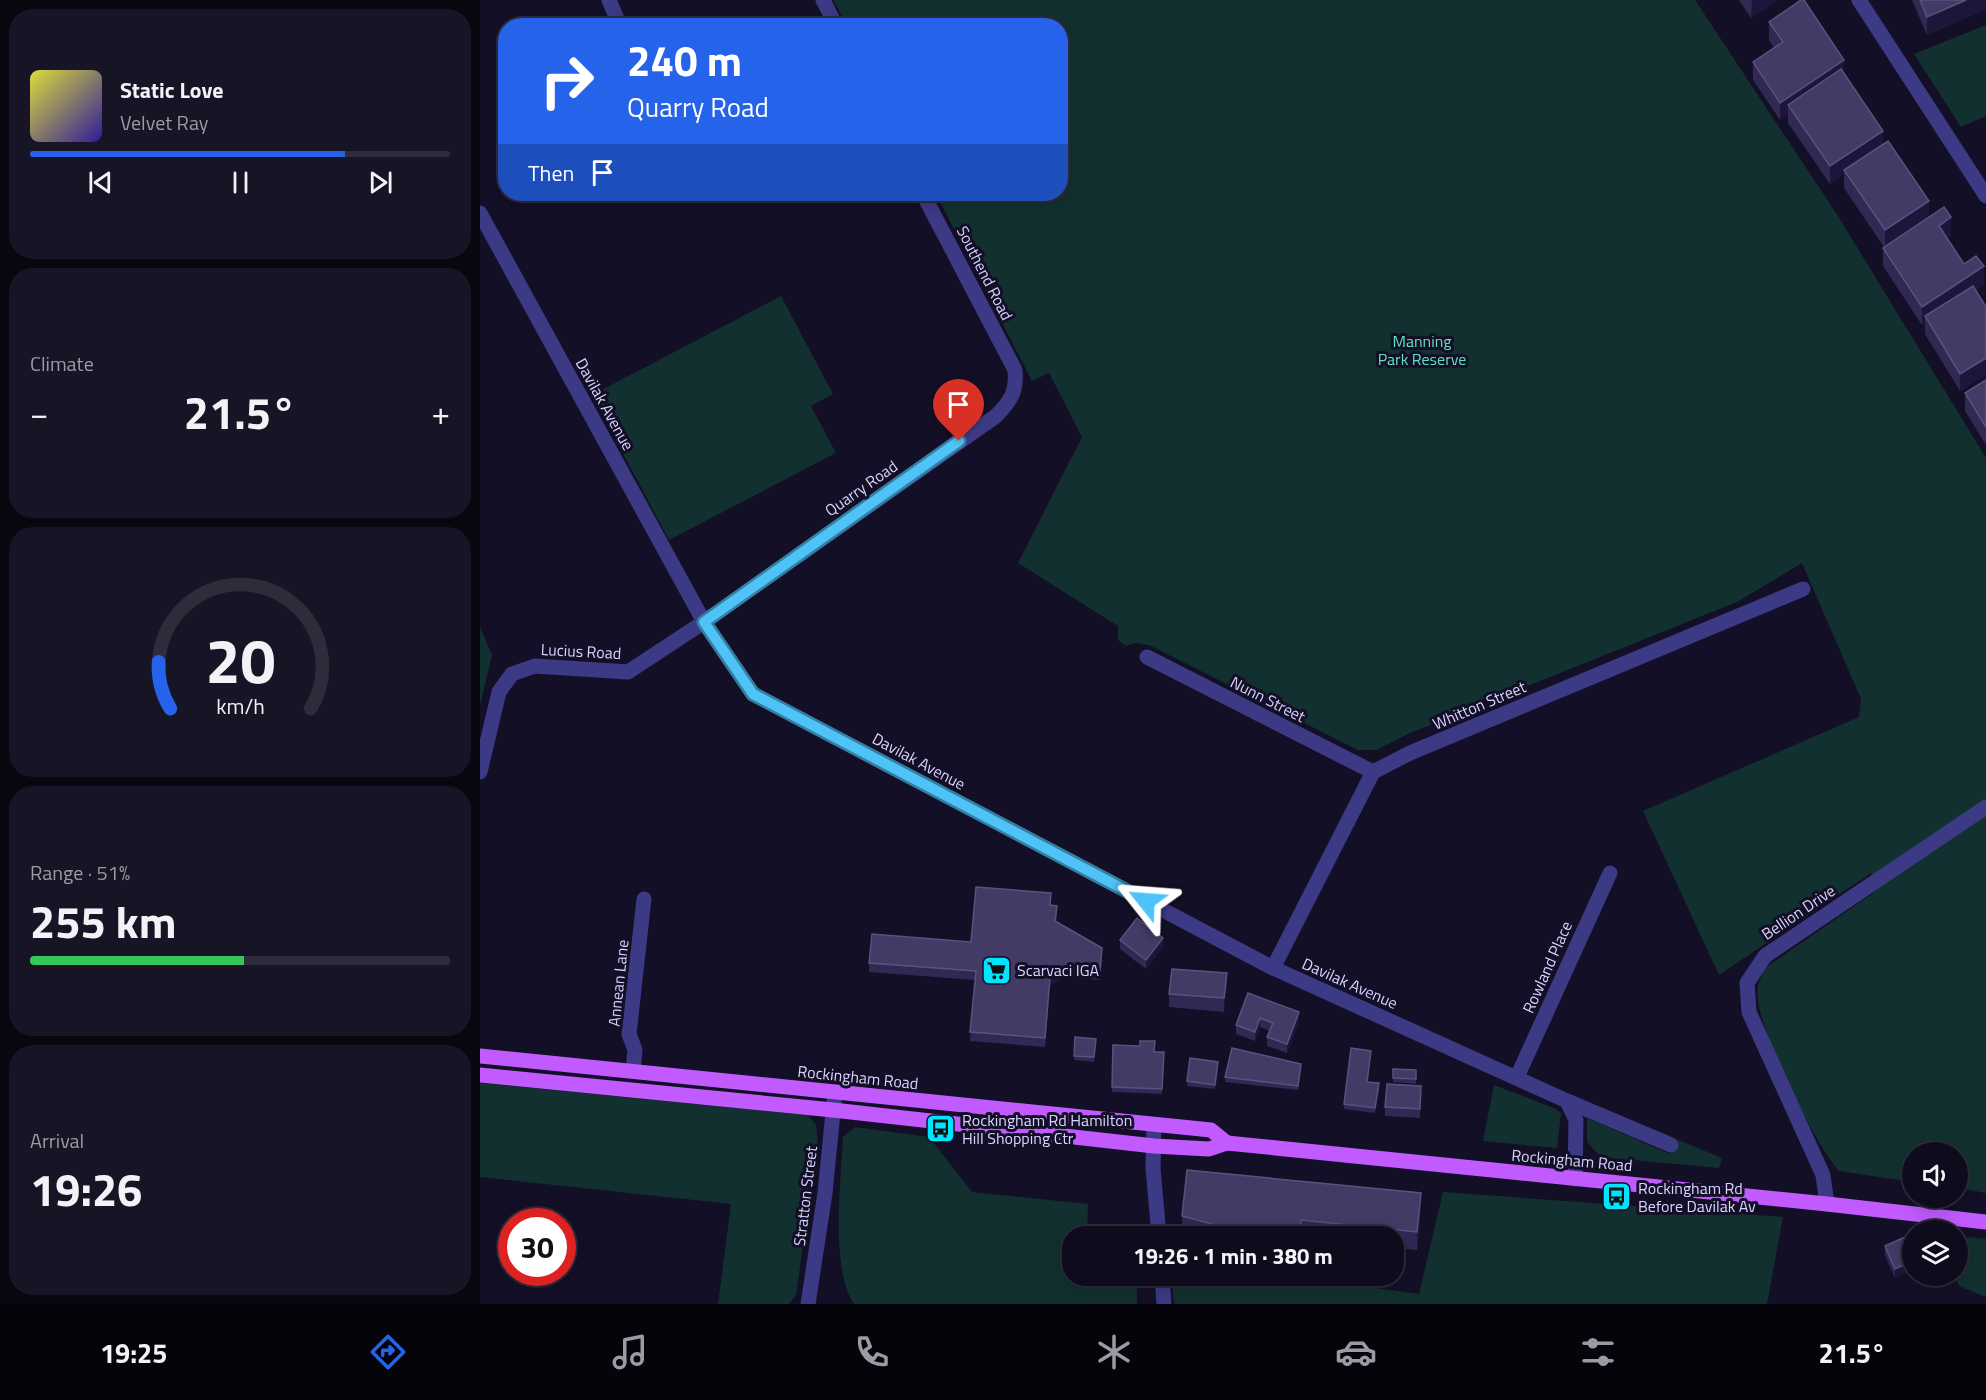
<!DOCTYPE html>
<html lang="en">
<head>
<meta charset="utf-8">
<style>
	:root { --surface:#0e0b1c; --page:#171425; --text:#f1f3f6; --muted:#9b9ba3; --line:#2e2b3b; --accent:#2563eb }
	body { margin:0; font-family:"Titillium Web",sans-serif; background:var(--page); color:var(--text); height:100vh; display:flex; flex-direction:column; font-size:22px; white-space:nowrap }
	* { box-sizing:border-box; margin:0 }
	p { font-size:20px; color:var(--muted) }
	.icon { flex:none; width:33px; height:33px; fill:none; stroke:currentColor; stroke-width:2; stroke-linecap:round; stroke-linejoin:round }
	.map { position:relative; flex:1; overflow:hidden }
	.sheet { display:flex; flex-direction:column; gap:9px; padding:9px; background:#08060f; width:480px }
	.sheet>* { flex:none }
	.top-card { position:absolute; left:18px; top:18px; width:570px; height:183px; border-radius:24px; box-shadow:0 3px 15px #0003,0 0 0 2px var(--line); background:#2563eb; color:#fff; overflow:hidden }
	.tools { position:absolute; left:1422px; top:1142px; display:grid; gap:12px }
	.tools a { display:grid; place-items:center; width:66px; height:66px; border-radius:50%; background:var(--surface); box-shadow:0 3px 15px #0003,0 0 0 2px var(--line); font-size:30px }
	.speed { position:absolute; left:18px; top:1208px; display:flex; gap:12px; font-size:30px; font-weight:700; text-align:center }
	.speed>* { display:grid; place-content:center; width:78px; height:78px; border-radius:50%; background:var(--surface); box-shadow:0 3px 15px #0003,0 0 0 2px var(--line); line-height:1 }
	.speed .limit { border:9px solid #d22; background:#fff; color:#111 }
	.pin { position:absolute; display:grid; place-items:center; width:51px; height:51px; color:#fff; margin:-62px -26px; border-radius:50% 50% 50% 0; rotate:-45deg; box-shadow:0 0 6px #0007 }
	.pin .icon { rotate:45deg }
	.me { position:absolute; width:66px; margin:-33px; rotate:298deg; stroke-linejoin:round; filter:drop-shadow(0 0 4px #0008) }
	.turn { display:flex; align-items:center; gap:21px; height:126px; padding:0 30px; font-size:27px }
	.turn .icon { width:78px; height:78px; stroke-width:2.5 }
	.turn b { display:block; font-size:42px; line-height:51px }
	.then { display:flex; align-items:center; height:57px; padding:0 30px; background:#0003; gap:12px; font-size:22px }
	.big { font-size:45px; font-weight:700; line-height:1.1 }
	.sheet .tile { flex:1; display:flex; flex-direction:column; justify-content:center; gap:9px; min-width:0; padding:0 21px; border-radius:24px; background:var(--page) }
	.sheet .dial { align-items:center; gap:0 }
	.dial svg { height:156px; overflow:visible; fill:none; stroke:var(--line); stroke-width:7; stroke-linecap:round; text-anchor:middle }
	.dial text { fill:var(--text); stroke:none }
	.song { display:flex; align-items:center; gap:18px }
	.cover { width:72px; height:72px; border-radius:9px; background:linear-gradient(135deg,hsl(60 70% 55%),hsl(250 70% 35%)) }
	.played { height:6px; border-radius:3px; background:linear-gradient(90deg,var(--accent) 75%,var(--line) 75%) }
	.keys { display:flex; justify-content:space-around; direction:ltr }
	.heat { display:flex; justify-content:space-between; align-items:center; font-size:33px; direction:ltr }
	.charge { height:9px; border-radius:4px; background:linear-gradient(90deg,#34c759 51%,var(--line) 0) }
	.trip { position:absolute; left:582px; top:1226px; width:342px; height:60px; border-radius:24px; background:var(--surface); box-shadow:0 3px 15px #0003,0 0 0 2px var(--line); font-weight:700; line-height:60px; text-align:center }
	.tab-bar { display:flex; height:96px; justify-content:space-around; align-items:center; background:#06040b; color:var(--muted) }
	.tab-bar .icon { width:42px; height:42px }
	.tab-bar .active { color:var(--accent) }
	.tab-bar b { font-size:27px; color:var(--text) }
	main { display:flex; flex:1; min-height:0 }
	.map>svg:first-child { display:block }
</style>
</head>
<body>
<main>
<section class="sheet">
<div class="tile">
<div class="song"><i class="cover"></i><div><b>Static Love</b><p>Velvet Ray</p></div></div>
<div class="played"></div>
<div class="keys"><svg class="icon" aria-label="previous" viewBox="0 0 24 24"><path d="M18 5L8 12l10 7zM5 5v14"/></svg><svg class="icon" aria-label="pause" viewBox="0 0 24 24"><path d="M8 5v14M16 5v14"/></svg><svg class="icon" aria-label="next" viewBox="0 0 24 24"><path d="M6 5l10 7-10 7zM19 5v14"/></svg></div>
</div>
<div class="tile"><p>Climate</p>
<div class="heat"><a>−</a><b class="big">21.5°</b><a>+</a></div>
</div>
<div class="tile dial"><svg viewBox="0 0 100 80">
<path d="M14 69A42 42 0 1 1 86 69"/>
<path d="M14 69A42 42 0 0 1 8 45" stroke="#2563eb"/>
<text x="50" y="56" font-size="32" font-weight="700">20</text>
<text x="50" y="72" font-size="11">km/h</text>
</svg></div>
<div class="tile"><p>Range · 51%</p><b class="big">255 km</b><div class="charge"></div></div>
<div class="tile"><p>Arrival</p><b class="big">19:26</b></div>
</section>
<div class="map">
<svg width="1506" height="1304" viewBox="0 0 1506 1304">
	<rect width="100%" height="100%" fill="#130f26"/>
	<g fill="#12302f">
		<path d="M353 0H1215L1358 216 1506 458V1193L1478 1188V1152H1432V1182L1359 1171C1335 1145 1281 1034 1278 1000 1276 986 1280 976 1288 966L1396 891 1391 873 1239 975 1163 811 1379 717 1381 699 1322 563 1257 602 928 734 897 750H878L669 645 655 643 646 646 638 640V626L538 563 602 437 569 373 552 381 456 194H580V26L367 25Z"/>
		<path d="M1506 25V116L1481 127 1434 54Z"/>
		<path d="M301 296 353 394 331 406 356 453 189 540 112 395Z"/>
		<path d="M0 627 12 655 0 705Z"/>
		<path d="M0 1083 328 1115 336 1125 338 1139 316 1295 309 1304H238L251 1204 0 1177Z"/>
		<path d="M1014 1085 1074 1108 1081 1113 1077 1148 1003 1141Z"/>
		<path d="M1107 1118 1190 1154 1196 1139 1242 1158 1239 1168 1121 1157 1107 1142Z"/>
		<path d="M375 1127 449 1137 492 1192 608 1204 607 1236H592V1275H657V1304H374C350 1269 361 1180 363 1137Z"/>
		<path d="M963 1192 1303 1217 1287 1304H694L691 1275H806L939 1294Z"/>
		<path d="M1478 1236 1506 1239V1297L1479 1286 1474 1275H1478Z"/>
	</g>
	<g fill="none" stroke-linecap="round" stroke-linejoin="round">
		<g stroke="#3d3a85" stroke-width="15">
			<path d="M129 0 140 26"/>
			<path d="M343 0 356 26"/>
			<path d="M1379 0 1506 196"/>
			<path d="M0 213 224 622 273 694 793 968 1087 1101 1096 1120 1095 1179"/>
			<path d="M667 657 893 772"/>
			<path d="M0 772 19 692 32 674 55 666 148 672 224 622 516 416C531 401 537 391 535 370L443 194"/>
			<path d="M793 968 893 772 930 753 1323 589"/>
			<path d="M153 1071 155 1050 149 1034 164 899"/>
			<path d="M1037 1077 1130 873"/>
			<path d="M1087 1101 1191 1145"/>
			<path d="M674 1125 673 1168 679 1236"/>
			<path d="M1347 1204 1343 1175 1269 1012 1267 983 1285 956 1506 807"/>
			<path d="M682 1275 684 1304"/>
			<path d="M328 1304 345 1193 355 1092"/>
		</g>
		<g stroke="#c25bff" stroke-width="15">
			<path d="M0 1056 731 1130 747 1143"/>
			<path d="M0 1075 353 1110 674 1146 729 1149 747 1143 1347 1204 1506 1222"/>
		</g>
	</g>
	<g fill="#312854">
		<path d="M1259 0H1298L1271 18Z"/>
		<path d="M1432 0H1506V9L1447 35Z"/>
		<path d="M1289 22 1364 74 1403 144 1449 217 1471 235 1467 238 1484 264 1504 284 1496 290 1506 307V375L1480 391 1445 334V324L1442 325 1403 266V248L1404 247 1364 188V174L1350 184 1308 123V115L1300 120 1273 80V62L1294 48 1289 40Z"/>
		<path d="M1506 380V445L1485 411V393Z"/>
		<path d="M571 905 577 915 576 922 622 957 620 980 584 977 570 986 565 1047 490 1041 495 980 389 972V963L491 942Z"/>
		<path d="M640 940 683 947 666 969 640 949Z"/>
		<path d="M747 987 744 1012 689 1007V994Z"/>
		<path d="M768 993 819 1021 807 1053 787 1046V1037L790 1031 780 1027 775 1041 756 1034V1025Z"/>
		<path d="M616 1039 614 1062 594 1060V1056Z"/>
		<path d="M633 1045 675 1052H684L682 1094 632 1092Z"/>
		<path d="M891 1055 887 1082 899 1087 895 1113 864 1109V1104Z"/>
		<path d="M738 1066 735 1089 707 1086V1081Z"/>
		<path d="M821 1068 818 1090 745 1082V1077Z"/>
		<path d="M913 1069 936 1070V1084L913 1082Z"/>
		<path d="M941 1095 940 1118 905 1116V1107Z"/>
		<path d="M941 1211 937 1250 914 1248V1236H711L702 1234V1216Z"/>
		<path d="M1432 1234V1270L1415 1278 1405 1255V1246Z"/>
	</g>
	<g fill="#1d163a">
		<path d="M1272 0H1298L1271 18Z"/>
		<path d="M1486 0H1506V9L1447 35V17Z"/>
		<path d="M1364 60V78L1308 105V115L1300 120V103Z"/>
		<path d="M1403 131V149L1364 170V174L1350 184V166Z"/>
		<path d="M1449 201V219L1405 248V230Z"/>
		<path d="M1471 217V235L1459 244V226Z"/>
		<path d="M1504 266V284L1448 322 1445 316V324L1442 325V307Z"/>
		<path d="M1506 358V375L1480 391V374Z"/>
		<path d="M683 938V947L666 969V960Z"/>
		<path d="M584 968V977L570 986 565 1047 570 977Z"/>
		<path d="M747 973V987L744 1012V998Z"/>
		<path d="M819 1012V1021L807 1053V1044Z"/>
		<path d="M780 1018V1027L775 1041V1032Z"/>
		<path d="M941 1193V1211L937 1250V1232Z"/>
		<path d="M1432 1261V1270L1415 1278V1269Z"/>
	</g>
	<g fill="#433a66" stroke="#5a527e" stroke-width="1.5">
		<path d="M1321 0H1324L1364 60 1300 103 1273 62 1303 42 1289 22Z"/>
		<path d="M1440 0H1486L1447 17Z"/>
		<path d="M1361 69 1403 131 1350 166 1308 105Z"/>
		<path d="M1408 141 1449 201 1405 230 1364 170Z"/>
		<path d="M1464 207 1471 217 1459 226 1484 264 1496 256 1504 266 1442 307 1403 248Z"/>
		<path d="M1493 286 1506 307V358L1480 374 1445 316Z"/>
		<path d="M1506 380V427L1485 393Z"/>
		<path d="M496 887 571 893 570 905 577 906 575 921 622 948 620 971 584 968 570 977 565 1038 490 1032 496 971 389 963 392 934 491 942Z"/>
		<path d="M657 918 683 938 666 960 640 940Z"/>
		<path d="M692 969 747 973 744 998 689 994Z"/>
		<path d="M768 993 819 1012 807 1044 787 1037 793 1023 780 1018 775 1032 756 1025Z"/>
		<path d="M595 1037 616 1039 614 1057 594 1056Z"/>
		<path d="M660 1041H675L674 1052H684L682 1089 632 1087 633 1045 660 1046Z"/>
		<path d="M752 1048 821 1064 818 1086 745 1077Z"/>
		<path d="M871 1048 891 1051 887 1082 899 1083 895 1108 864 1104Z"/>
		<path d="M710 1058 738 1062 735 1085 707 1081Z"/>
		<path d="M913 1069 936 1070V1079L913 1078Z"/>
		<path d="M907 1084 941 1086 940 1109 905 1107Z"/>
		<path d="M707 1170 941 1193 937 1232 821 1220 820 1236H792L765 1233 702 1216Z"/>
		<path d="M1432 1234V1261L1415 1269 1405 1246Z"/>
	</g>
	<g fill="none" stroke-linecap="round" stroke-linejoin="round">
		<defs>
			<path id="route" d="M479 441 224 622 273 694 666 901"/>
		</defs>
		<use href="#route" stroke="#337fa1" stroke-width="15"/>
		<use href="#route" stroke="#4fc3f7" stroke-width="10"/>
	</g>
	<defs>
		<symbol id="supermarket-square" viewBox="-11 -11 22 22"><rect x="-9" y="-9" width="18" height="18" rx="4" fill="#00e5ff" stroke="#130f26"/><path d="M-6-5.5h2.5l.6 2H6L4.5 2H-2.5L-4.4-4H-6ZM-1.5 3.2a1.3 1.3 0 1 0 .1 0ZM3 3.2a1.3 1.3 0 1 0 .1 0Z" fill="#111"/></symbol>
		<symbol id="bus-square" viewBox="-11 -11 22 22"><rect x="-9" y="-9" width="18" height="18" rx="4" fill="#00e5ff" stroke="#130f26"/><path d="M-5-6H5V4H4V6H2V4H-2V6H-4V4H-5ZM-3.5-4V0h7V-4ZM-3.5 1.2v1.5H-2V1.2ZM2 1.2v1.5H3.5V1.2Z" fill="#111"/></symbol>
	</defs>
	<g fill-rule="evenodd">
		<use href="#supermarket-square" x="500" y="954" width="33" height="33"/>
		<use href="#bus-square" x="444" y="1112" width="33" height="33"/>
		<use href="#bus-square" x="1120" y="1180" width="33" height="33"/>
	</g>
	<g text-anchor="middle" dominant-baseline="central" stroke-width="6" stroke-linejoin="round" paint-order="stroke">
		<g font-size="16" fill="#d9d4ff" stroke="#130f26">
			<text transform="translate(505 273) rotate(63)">Southend Road</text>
			<text transform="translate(125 404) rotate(61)">Davilak Avenue</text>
			<text transform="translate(381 488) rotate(-35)">Quarry Road</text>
			<text transform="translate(101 651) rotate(3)">Lucius Road</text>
			<text transform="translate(788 699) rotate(27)">Nunn Street</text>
			<text transform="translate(999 705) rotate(-23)">Whitton Street</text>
			<text transform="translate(439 761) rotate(28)">Davilak Avenue</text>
			<text transform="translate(1318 912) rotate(-34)">Bellion Drive</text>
			<text transform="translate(1067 967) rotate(-66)">Rowland Place</text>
			<text transform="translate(138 983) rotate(-84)">Annean Lane</text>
			<text transform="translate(870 983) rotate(24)">Davilak Avenue</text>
			<text transform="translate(378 1077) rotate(6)">Rockingham Road</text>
			<text transform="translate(1092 1160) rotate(5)">Rockingham Road</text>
			<text transform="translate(325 1196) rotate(-83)">Stratton Street</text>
		</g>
		<g font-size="16" fill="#5fe0c0" stroke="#130f26">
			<text x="942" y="341">Manning<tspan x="942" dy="18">Park Reserve</tspan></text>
		</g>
		<g font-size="16" fill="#d9d4ff" stroke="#130f26" text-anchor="start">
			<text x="537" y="970">Scarvaci IGA</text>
			<text x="482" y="1120">Rockingham Rd Hamilton<tspan x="482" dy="18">Hill Shopping Ctr</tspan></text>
			<text x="1158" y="1188">Rockingham Rd<tspan x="1158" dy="18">Before Davilak Av</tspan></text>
		</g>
	</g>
</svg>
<div class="tools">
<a><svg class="icon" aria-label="sound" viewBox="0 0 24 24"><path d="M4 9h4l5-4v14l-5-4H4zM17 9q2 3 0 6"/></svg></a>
<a><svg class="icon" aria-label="layers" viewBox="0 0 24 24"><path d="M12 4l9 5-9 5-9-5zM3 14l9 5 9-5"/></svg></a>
</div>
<div class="speed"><div class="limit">30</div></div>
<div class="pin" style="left:479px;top:441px;background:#d93025"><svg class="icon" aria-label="arrive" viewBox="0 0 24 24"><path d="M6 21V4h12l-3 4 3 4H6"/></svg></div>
<svg class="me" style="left:666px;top:901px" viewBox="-20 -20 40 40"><path d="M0-17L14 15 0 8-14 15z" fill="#4fc3f7" stroke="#fff" stroke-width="4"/></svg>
<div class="trip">19:26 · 1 min · 380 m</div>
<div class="top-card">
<div class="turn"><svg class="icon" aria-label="right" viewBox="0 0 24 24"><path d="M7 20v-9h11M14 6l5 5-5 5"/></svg><div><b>240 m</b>Quarry Road</div></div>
<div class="then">Then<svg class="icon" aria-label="arrive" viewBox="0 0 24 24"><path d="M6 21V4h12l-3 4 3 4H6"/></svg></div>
</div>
</div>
</main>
<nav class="tab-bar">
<b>19:25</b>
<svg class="icon active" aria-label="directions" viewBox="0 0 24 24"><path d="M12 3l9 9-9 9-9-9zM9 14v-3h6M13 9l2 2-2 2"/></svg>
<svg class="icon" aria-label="music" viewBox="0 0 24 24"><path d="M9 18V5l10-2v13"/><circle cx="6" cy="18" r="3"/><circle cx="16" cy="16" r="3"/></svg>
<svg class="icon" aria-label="phone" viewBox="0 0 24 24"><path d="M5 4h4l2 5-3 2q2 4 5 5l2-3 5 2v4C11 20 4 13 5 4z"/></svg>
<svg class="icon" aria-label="climate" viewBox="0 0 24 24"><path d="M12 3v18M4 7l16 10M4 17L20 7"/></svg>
<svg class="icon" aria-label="car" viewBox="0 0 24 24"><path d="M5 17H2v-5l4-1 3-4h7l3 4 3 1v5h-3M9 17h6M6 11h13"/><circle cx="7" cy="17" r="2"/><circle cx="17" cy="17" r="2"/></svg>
<svg class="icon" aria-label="filters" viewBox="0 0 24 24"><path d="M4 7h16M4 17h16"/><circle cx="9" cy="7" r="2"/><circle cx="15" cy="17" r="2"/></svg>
<b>21.5°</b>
</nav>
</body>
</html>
